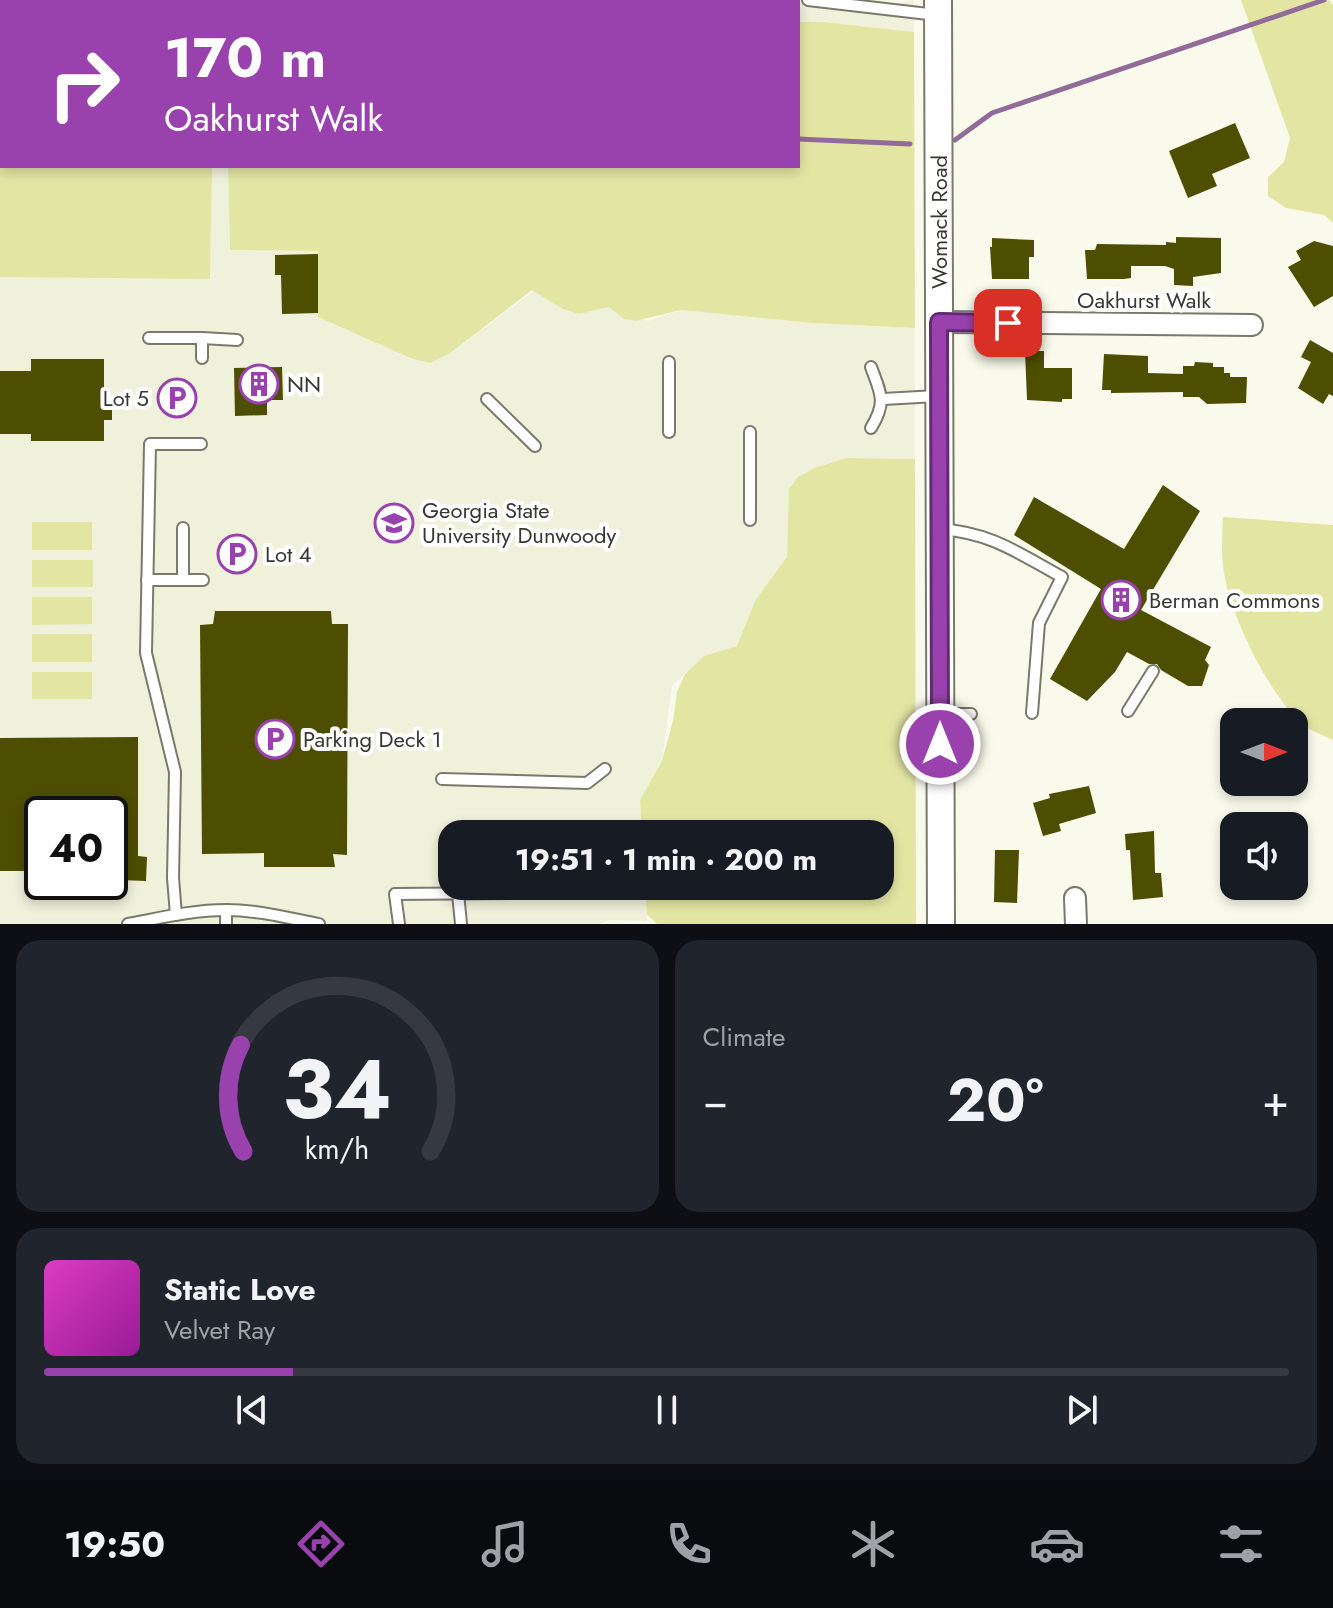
<!DOCTYPE html>
<html lang="en">
<head>
<meta charset="utf-8">
<style>
	:root { --surface:#171b24; --page:#20242c; --text:#f1f3f6; --muted:#9ea1a6; --line:#363941; --accent:#9942ae }
	body { margin:0; font-family:Jost,sans-serif; background:var(--page); color:var(--text); height:100vh; display:flex; flex-direction:column; font-size:30px; white-space:nowrap }
	* { box-sizing:border-box; margin:0 }
	p { font-size:26px; color:var(--muted) }
	.icon { flex:none; width:44px; height:44px; fill:none; stroke:currentColor; stroke-width:2; stroke-linecap:round; stroke-linejoin:round }
	.map { position:relative; height:924px; overflow:hidden }
	.side { display:flex; flex-direction:column; gap:16px; padding:16px; background:#0d0f14; flex:1 }
	.side>* { flex:none }
	.hud { position:absolute; left:0px; top:0px; width:800px; height:168px; box-shadow:0 4px 12px #0003; background:#9942ae; color:#fff; overflow:hidden }
	.needle { width:52px; rotate:90deg }
	.tools { position:absolute; left:1220px; top:708px; display:grid; gap:16px }
	.tools a { display:grid; place-items:center; width:88px; height:88px; border-radius:16px; background:var(--surface); box-shadow:0 4px 12px #0003; font-size:40px }
	.speed { position:absolute; left:24px; top:796px; display:flex; gap:16px; font-size:40px; font-weight:700; text-align:center }
	.speed>* { display:grid; place-content:center; width:104px; height:104px; border-radius:50%; background:var(--surface); box-shadow:0 4px 12px #0003; line-height:1 }
	.speed .limit { border:4px solid #111; border-radius:12px; background:#fff; color:#111 }
	.pin { position:absolute; display:grid; place-items:center; width:68px; height:68px; color:#fff; margin:-34px; border-radius:16px; box-shadow:0 4px 12px #0006 }
	.me { position:absolute; width:88px; margin:-44px; rotate:0deg; stroke-linejoin:round; filter:drop-shadow(0 0 6px #0008) }
	.turn { display:flex; align-items:center; gap:28px; height:168px; padding:0 32px; font-size:36px }
	.turn .icon { width:104px; height:104px; stroke-width:2.5 }
	.turn b { display:block; font-size:56px; line-height:68px }
	.big { font-size:60px; font-weight:700; line-height:1.1 }
	.side .tile { flex:1; display:flex; flex-direction:column; justify-content:center; gap:12px; min-width:0; padding:0 28px; border-radius:24px; background:var(--page) }
	.side .dial { align-items:center; gap:0 }
	.dial svg { height:208px; overflow:visible; fill:none; stroke:var(--line); stroke-width:7; stroke-linecap:round; text-anchor:middle }
	.dial text { fill:var(--text); stroke:none }
	.song { display:flex; align-items:center; gap:24px }
	.cover { width:96px; height:96px; border-radius:12px; background:linear-gradient(135deg,hsl(310 70% 55%),hsl(300 70% 35%)) }
	.played { height:8px; border-radius:4px; background:linear-gradient(90deg,var(--accent) 20%,var(--line) 20%) }
	.keys { display:flex; justify-content:space-around; direction:ltr }
	.heat { display:flex; justify-content:space-between; align-items:center; font-size:44px; direction:ltr }
	.side .tiles { flex:1; display:grid; gap:16px; grid-template-columns:1fr 1fr }
	.tile:last-child { grid-column:span 2 }
	.trip { position:absolute; left:438px; top:820px; width:456px; height:80px; border-radius:24px; background:var(--surface); box-shadow:0 4px 12px #0003; font-weight:700; line-height:80px; text-align:center }
	.dock { display:flex; height:128px; justify-content:space-around; align-items:center; background:#090b0e; color:var(--muted) }
	.dock .icon { width:56px; height:56px }
	.dock .active { color:var(--accent) }
	.dock b { font-size:36px; color:var(--text) }
	.map>svg:first-child { display:block }
</style>
</head>
<body>
<div class="map">
<svg width="1333" height="924" viewBox="0 0 1333 924">
	<rect width="100%" height="100%" fill="#f9faeb"/>
	<g fill="#eff1da" fill-rule="evenodd">
		<path d="M557 0H878L897 4 913 0 914 32 825 22H798V2Z"/>
		<path d="M0 70 2 166H228L230 250 318 251 450 353 535 290 563 309 579 314 609 307 648 321 681 310 812 323 915 328V459L846 458 789 489 787 557 756 599 737 647 704 656 672 686 662 761 640 800 642 834H452V886H645L647 921 608 920 600 924H0ZM42 814H110V882H42Z"/>
	</g>
	<g fill="#e3e6a3">
		<path d="M0 0H557L563 2H2V70Z"/>
		<path d="M1241 0H1329L1333 5V223L1324 215 1286 208 1268 196V177L1284 162 1290 138Z"/>
		<path d="M798 22H824L914 32 915 328 812 323 681 310 635 321 624 319 609 307 579 314 563 309 532 290 450 353 430 363 413 359 318 317V251L230 250 228 166H798Z"/>
		<path d="M0 103 2 166H212L210 279 0 277Z"/>
		<path d="M846 458 915 459 916 924H657L647 915 645 886H880V834H642L640 800 662 761 673 721 677 692 685 674 704 656 737 646 756 599 787 557 789 489 798 477 815 468Z"/>
		<path d="M1223 517 1333 525V740C1320 734 1306 729 1296 718 1267 689 1230 614 1224 573 1221 555 1222 536 1223 517Z"/>
		<rect x="32" y="522" width="60" height="28"/>
		<rect x="32" y="560" width="61" height="27"/>
		<path d="M32 597H92V624L32 625Z"/>
		<rect x="32" y="634" width="60" height="28"/>
		<rect x="32" y="672" width="60" height="27"/>
	</g>
	<g fill="none" stroke-linecap="round" stroke-linejoin="round">
		<g stroke="#916b99" stroke-width="5">
			<path d="M141 0 148 2"/>
			<path d="M798 139 910 144"/>
			<path d="M955 140 992 113 1324 0"/>
		</g>
	</g>
	<g fill="#4e4e00">
		<path d="M1235 123 1250 158 1212 174 1217 186 1188 198 1169 151Z"/>
		<path d="M1176 237 1221 238V273L1193 277V286L1174 285V269L1165 266H1131V278L1124 279H1087L1085 250H1095L1097 244 1166 245V242L1176 243Z"/>
		<path d="M992 238 1034 240V257H1029V279H992L990 247H992Z"/>
		<path d="M1314 241 1333 246V296L1314 307 1288 267 1301 260 1296 251Z"/>
		<path d="M318 254V313L282 314 281 275H275V255Z"/>
		<path d="M1310 340 1333 353V396L1329 394 1323 404 1298 388 1311 362 1301 357Z"/>
		<path d="M1025 351H1044V368H1072V399H1062V402L1027 400Z"/>
		<path d="M1104 354 1148 356V373L1183 374V366H1194L1195 362 1213 363V367H1224V373H1230V377H1247L1246 403 1207 404 1199 397H1183V392L1111 393V390H1102Z"/>
		<path d="M31 359H104V397H112V420H104V441H31V434H0V371H31Z"/>
		<path d="M282 367 283 400H267V415L235 416 234 368Z"/>
		<path d="M1163 485 1200 511 1141 610 1211 647 1205 660 1209 665 1202 686H1188L1161 670 1157 664H1149L1127 652 1115 672 1087 701 1050 679 1101 589 1014 535 1034 497 1124 549Z"/>
		<path d="M215 611H331L332 624H348L347 855 333 854 335 867H264V853L202 854 200 625 213 624Z"/>
		<path d="M138 737V856L147 857 146 881 119 880V871H110V814H42V871H0V738Z"/>
		<path d="M1089 786 1096 813 1059 824 1061 831 1043 836 1033 803 1050 798 1049 794Z"/>
		<path d="M1154 831 1155 873H1161L1163 897 1133 900 1130 850H1126L1125 834Z"/>
		<path d="M995 850H1019L1017 903 994 902Z"/>
	</g>
	<g fill="none" stroke-linecap="round" stroke-linejoin="round">
		<defs>
			<g id="service">
				<path d="M808 0 937 15"/>
				<path d="M636 2 638 0"/>
				<path d="M746 2 758 0"/>
				<path d="M149 338H202V358"/>
				<path d="M202 338 237 340"/>
				<path d="M669 362V432"/>
				<path d="M871 367C881 394 887 402 871 428"/>
				<path d="M487 399 535 446"/>
				<path d="M883 399 937 396"/>
				<path d="M750 432V520"/>
				<path d="M183 528V580"/>
				<path d="M940 529C992 533 1018 553 1062 577L1039 623 1032 713"/>
				<path d="M147 580H203"/>
				<path d="M1128 711 1153 671"/>
				<path d="M942 714H971"/>
				<path d="M442 779 587 783 605 769"/>
				<path d="M458 893 461 924"/>
				<path d="M176 915 173 878 175 772 146 653 150 444H201"/>
				<path d="M128 924C160 918 193 910 226 910 258 910 288 918 319 924"/>
				<path d="M226 924V910"/>
				<path d="M399 924 395 894 523 893"/>
			</g>
			<g id="minor">
				<path d="M939 322 1252 325"/>
				<path d="M1075 898 1076 924"/>
			</g>
			<path id="tertiary" d="M938 0 941 924"/>
		</defs>
		<use href="#service" stroke="#797a6c" stroke-width="14"/>
		<use href="#minor" stroke="#797a6c" stroke-width="24"/>
		<use href="#tertiary" stroke="#797a6c" stroke-width="30"/>
		<use href="#service" stroke="#fff" stroke-width="10"/>
		<use href="#minor" stroke="#fff" stroke-width="20"/>
		<use href="#tertiary" stroke="#fff" stroke-width="26"/>
	</g>
	<g fill="none" stroke-linecap="round" stroke-linejoin="round">
		<defs>
			<path id="route" d="M940 744 939 322 1008 323"/>
		</defs>
		<use href="#route" stroke="#632b71" stroke-width="20"/>
		<use href="#route" stroke="#9942ae" stroke-width="14"/>
	</g>
	<defs>
		<symbol id="building-ring" viewBox="-11 -11 22 22"><circle r="9.5" fill="#fff" stroke="#9942ae" stroke-width="1.5"/><path d="M-4-6H4V6H1V3H-1V6H-4ZM-2.5-4.3h1.7v1.8h-1.7ZM.8-4.3h1.7v1.8H.8ZM-2.5-1h1.7V.8h-1.7ZM.8-1h1.7V.8H.8Z" fill="#9942ae"/></symbol>
		<symbol id="parking-ring" viewBox="-11 -11 22 22"><circle r="9.5" fill="#fff" stroke="#9942ae" stroke-width="1.5"/><path d="M-3.5-5.5H1a3.5 3.5 0 0 1 0 7H-1V5.5H-3.5ZM-1-3.4V-.6H.8a1.4 1.4 0 0 0 0-2.8Z" fill="#9942ae"/></symbol>
		<symbol id="university-ring" viewBox="-11 -11 22 22"><circle r="9.5" fill="#fff" stroke="#9942ae" stroke-width="1.5"/><path d="M0-5L7-2L0 1L-7-2ZM-4 1L0 2.5L4 1V4Q0 6-4 4Z" fill="#9942ae"/></symbol>
	</defs>
	<g fill-rule="evenodd">
		<use href="#building-ring" x="237" y="362" width="44" height="44"/>
		<use href="#parking-ring" x="155" y="376" width="44" height="44"/>
		<use href="#university-ring" x="372" y="501" width="44" height="44"/>
		<use href="#parking-ring" x="215" y="532" width="44" height="44"/>
		<use href="#building-ring" x="1099" y="578" width="44" height="44"/>
		<use href="#parking-ring" x="253" y="717" width="44" height="44"/>
	</g>
	<g text-anchor="middle" dominant-baseline="central" stroke-width="8" stroke-linejoin="round" paint-order="stroke">
		<g font-size="22" fill="#373832" stroke="#fff">
			<text transform="translate(939 222) rotate(-90)">Womack Road</text>
			<text x="1144" y="300">Oakhurst Walk</text>
		</g>
		<g font-size="22" fill="#373832" stroke="#fff" text-anchor="start">
			<text x="287" y="384">NN</text>
			<text x="149" y="398" text-anchor="end">Lot 5</text>
			<text x="422" y="510">Georgia State<tspan x="422" dy="25">University Dunwoody</tspan></text>
			<text x="265" y="554">Lot 4</text>
			<text x="1149" y="600">Berman Commons</text>
			<text x="303" y="739">Parking Deck 1</text>
		</g>
	</g>
</svg>
<div class="tools">
<a><svg class="needle" viewBox="-14 -14 28 28"><path d="M0-13l5 13h-10z" fill="#e53935"/><path d="M0 13l5-13h-10z" fill="#9ea1a6"/></svg></a>
<a><svg class="icon" aria-label="sound" viewBox="0 0 24 24"><path d="M4 9h4l5-4v14l-5-4H4zM17 9q2 3 0 6"/></svg></a>
</div>
<div class="speed"><div class="limit">40</div></div>
<div class="pin" style="left:1008px;top:323px;background:#d93025"><svg class="icon" aria-label="arrive" viewBox="0 0 24 24"><path d="M6 21V4h12l-3 4 3 4H6"/></svg></div>
<svg class="me" style="left:940px;top:744px" viewBox="-20 -20 40 40"><circle r="17" fill="#9942ae" stroke="#fff" stroke-width="3"/><path d="M0-11L8 9 0 5-8 9z" fill="#fff"/></svg>
<div class="trip">19:51 · 1 min · 200 m</div>
<div class="hud">
<div class="turn"><svg class="icon" aria-label="right" viewBox="0 0 24 24"><path d="M7 20v-9h11M14 6l5 5-5 5"/></svg><div><b>170 m</b>Oakhurst Walk</div></div>
</div>
</div>
<section class="side">
<div class="tiles">
<div class="tile dial"><svg viewBox="0 0 100 80">
<path d="M14 69A42 42 0 1 1 86 69"/>
<path d="M14 69A42 42 0 0 1 13 28" stroke="#9942ae"/>
<text x="50" y="56" font-size="32" font-weight="700">34</text>
<text x="50" y="72" font-size="11">km/h</text>
</svg></div>
<div class="tile"><p>Climate</p>
<div class="heat"><a>−</a><b class="big">20°</b><a>+</a></div>
</div>
<div class="tile">
<div class="song"><i class="cover"></i><div><b>Static Love</b><p>Velvet Ray</p></div></div>
<div class="played"></div>
<div class="keys"><svg class="icon" aria-label="previous" viewBox="0 0 24 24"><path d="M18 5L8 12l10 7zM5 5v14"/></svg><svg class="icon" aria-label="pause" viewBox="0 0 24 24"><path d="M8 5v14M16 5v14"/></svg><svg class="icon" aria-label="next" viewBox="0 0 24 24"><path d="M6 5l10 7-10 7zM19 5v14"/></svg></div>
</div>
</div>
</section>
<nav class="dock">
<b>19:50</b>
<svg class="icon active" aria-label="directions" viewBox="0 0 24 24"><path d="M12 3l9 9-9 9-9-9zM9 14v-3h6M13 9l2 2-2 2"/></svg>
<svg class="icon" aria-label="music" viewBox="0 0 24 24"><path d="M9 18V5l10-2v13"/><circle cx="6" cy="18" r="3"/><circle cx="16" cy="16" r="3"/></svg>
<svg class="icon" aria-label="phone" viewBox="0 0 24 24"><path d="M5 4h4l2 5-3 2q2 4 5 5l2-3 5 2v4C11 20 4 13 5 4z"/></svg>
<svg class="icon" aria-label="climate" viewBox="0 0 24 24"><path d="M12 3v18M4 7l16 10M4 17L20 7"/></svg>
<svg class="icon" aria-label="car" viewBox="0 0 24 24"><path d="M5 17H2v-5l4-1 3-4h7l3 4 3 1v5h-3M9 17h6M6 11h13"/><circle cx="7" cy="17" r="2"/><circle cx="17" cy="17" r="2"/></svg>
<svg class="icon" aria-label="filters" viewBox="0 0 24 24"><path d="M4 7h16M4 17h16"/><circle cx="9" cy="7" r="2"/><circle cx="15" cy="17" r="2"/></svg>
</nav>
</body>
</html>
